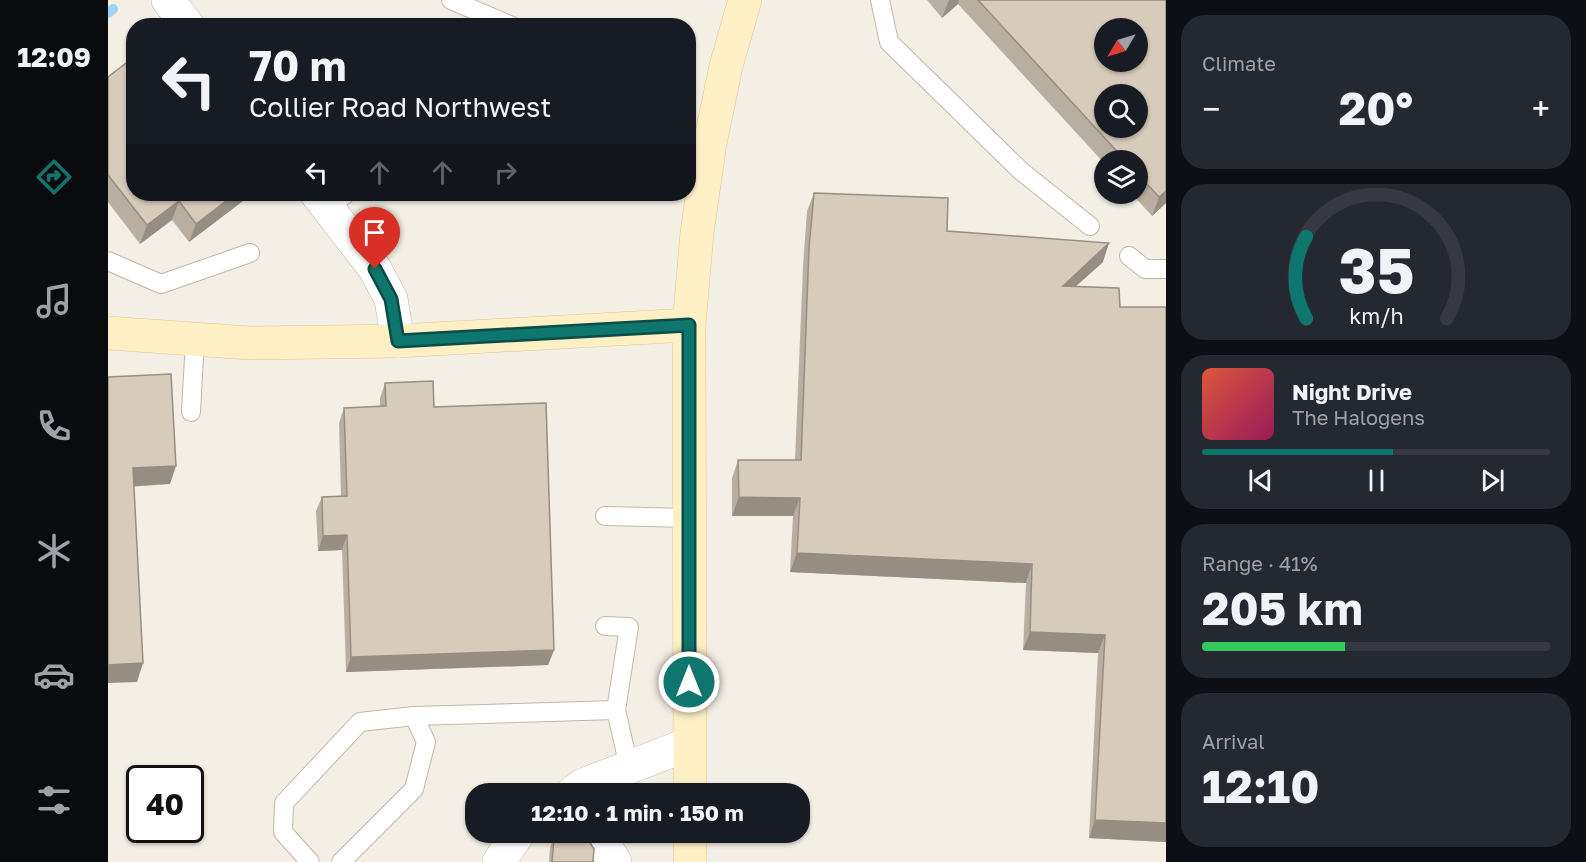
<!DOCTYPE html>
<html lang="en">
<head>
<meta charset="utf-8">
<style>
	:root { --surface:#171b24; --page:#242831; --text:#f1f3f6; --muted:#9ea1a6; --line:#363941; --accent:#0f766e }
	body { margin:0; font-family:"Golos Text",sans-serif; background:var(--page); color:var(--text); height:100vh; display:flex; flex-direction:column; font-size:22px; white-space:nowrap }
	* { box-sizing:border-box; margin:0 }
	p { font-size:20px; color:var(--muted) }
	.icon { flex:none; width:33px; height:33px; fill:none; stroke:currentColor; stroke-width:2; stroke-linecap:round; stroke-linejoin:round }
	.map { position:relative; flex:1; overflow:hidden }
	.drawer { display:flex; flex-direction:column; gap:15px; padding:15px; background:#0d0f14; width:420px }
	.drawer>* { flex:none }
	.hud { position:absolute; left:18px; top:18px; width:570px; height:183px; border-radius:24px; box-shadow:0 2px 4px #0004; background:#171b24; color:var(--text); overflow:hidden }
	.needle { width:39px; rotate:232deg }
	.controls { position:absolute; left:986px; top:18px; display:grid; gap:12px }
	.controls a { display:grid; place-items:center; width:54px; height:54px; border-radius:50%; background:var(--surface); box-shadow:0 2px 4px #0004; font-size:30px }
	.speed { position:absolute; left:18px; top:765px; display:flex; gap:12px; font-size:30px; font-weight:700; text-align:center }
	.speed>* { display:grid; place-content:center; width:78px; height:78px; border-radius:50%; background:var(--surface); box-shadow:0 2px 4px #0004; line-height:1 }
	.speed .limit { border:3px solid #111; border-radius:9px; background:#fff; color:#111 }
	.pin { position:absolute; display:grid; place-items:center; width:51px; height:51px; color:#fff; margin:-62px -26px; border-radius:50% 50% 50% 0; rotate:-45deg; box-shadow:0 0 6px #0007 }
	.pin .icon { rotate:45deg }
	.me { position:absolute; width:66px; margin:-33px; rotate:0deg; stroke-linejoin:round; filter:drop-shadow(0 0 4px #0008) }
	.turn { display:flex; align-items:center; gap:21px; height:126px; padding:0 24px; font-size:27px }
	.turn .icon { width:78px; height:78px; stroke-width:2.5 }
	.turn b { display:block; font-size:42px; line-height:51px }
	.lanes { display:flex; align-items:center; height:57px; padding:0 24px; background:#0003; justify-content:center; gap:30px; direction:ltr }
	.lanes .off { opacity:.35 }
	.big { font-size:45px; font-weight:700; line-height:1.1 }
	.drawer .widget { flex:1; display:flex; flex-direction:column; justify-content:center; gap:9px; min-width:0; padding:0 21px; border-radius:24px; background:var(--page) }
	.drawer .dial { align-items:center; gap:0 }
	.dial svg { height:156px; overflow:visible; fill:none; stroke:var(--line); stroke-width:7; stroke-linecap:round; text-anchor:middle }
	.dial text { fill:var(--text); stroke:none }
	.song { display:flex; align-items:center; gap:18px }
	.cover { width:72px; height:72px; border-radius:9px; background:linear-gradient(135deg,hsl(10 70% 55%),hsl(330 70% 35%)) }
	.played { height:6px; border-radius:3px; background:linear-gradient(90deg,var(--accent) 55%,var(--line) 55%) }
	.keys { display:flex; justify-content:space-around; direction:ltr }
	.heat { display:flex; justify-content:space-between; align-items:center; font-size:33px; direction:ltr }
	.charge { height:9px; border-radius:4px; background:linear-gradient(90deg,#34c759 41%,var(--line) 0) }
	.trip { position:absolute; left:357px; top:783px; width:345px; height:60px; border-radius:24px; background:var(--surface); box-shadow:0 2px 4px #0004; font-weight:700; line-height:60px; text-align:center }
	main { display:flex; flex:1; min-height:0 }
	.menu { display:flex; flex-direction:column; width:108px; justify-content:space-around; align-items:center; background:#090b0e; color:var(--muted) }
	.menu .icon { width:42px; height:42px }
	.menu .on { color:var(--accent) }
	.menu b { font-size:27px; color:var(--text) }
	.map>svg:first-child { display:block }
</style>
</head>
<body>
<main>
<nav class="menu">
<b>12:09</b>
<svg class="icon on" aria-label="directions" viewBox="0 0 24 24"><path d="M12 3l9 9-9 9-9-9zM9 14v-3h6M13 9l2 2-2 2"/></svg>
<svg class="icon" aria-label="music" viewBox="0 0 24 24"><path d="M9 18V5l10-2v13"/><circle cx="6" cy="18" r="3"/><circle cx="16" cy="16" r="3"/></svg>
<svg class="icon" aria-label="phone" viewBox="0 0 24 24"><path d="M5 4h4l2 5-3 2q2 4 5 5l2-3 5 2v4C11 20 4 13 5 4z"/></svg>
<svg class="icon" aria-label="climate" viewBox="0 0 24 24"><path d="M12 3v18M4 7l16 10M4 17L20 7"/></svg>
<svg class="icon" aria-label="car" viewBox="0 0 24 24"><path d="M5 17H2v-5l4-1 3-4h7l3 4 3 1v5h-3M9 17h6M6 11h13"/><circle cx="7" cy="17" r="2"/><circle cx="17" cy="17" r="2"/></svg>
<svg class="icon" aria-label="filters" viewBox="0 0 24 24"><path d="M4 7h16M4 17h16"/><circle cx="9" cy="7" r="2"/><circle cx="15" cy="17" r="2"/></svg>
</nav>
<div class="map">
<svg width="1058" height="862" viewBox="0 0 1058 862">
	<rect width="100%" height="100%" fill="#f4efe5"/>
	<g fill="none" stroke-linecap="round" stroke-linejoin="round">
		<path stroke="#9bd4f7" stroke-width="10" d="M0 13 5 9"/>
		<defs>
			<g id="lane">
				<path d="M343 0 404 26"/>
				<path d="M772 0 781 42 913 171 982 226"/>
				<path d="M219 207 238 194"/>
				<path d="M1021 256 1037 269H1058"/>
				<path d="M0 261 53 284 142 253"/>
				<path d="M83 412 87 339"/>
				<path d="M497 516 581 518"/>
				<path d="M497 626 521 627 508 710"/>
				<path d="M202 862 175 832 176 803 252 722 306 716 508 710 521 767"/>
				<path d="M233 862 306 789 318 742 306 716"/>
			</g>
			<g id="street">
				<path d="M60 0 80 26"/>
				<path d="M209 194 267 269 283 299 290 341"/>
				<path d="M463 794 475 785 581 744"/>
				<path d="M488 832 507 862"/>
				<path d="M391 862 411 832"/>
			</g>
			<g id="secondary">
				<path d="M0 333 141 343 290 341 581 325"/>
				<path d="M582 794 581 325 589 233 602 143 618 66 637 0"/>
				<path d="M582 832V862"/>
			</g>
		</defs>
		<use href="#lane" stroke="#c1b7a7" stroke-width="20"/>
		<use href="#street" stroke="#c1b7a7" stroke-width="34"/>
		<use href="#secondary" stroke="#dcc692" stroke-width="34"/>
		<use href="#lane" stroke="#fff" stroke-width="18"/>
		<use href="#street" stroke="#fff" stroke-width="33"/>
		<use href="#secondary" stroke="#ffefc5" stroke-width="33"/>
	</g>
	<g fill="#b9afa0">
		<path d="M819 0H1058V203L1044 216 1024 194H1029V160H996V163L850 4 834 18Z"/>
		<path d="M0 77 144 194 81 242 64 220 32 244 0 202Z"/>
		<path d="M706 193 839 231 995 262 967 287 1012 307H1058V842L981 838 990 653 915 650 918 583 682 572 685 516H624V478L630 460H687L695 266 699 211Z"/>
		<path d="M277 383 326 407 446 650 440 665 238 672 234 550 210 551 208 511 214 497 233 496 231 423 236 408 272 406V398Z"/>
		<path d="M446 838 485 862H441L442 847Z"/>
	</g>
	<g fill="#968e82">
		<path d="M841 0H851L850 4 834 18Z"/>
		<path d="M1058 191V203L1044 216 1051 197Z"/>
		<path d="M127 194H144L81 242 88 224Z"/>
		<path d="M71 201 64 220 32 244 39 225Z"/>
		<path d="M1001 243 995 262 948 304 955 286Z"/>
		<path d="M68 466 62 484 18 487 25 468Z"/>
		<path d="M631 497 692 498 685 516H624Z"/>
		<path d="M239 535 234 550 210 551 215 536Z"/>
		<path d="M689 553 924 564 918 583 682 572Z"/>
		<path d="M922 632 997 635 990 653 915 650Z"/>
		<path d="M446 650 440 665 238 672 243 657Z"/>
		<path d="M35 663 29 682 0 683V665Z"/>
		<path d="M987 820 1058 823V842L981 838Z"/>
	</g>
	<g fill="#d7cbba" stroke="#968e82" stroke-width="1.5" fill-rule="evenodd">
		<path d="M870 0H1058V191L1051 197 1029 173V160H1017ZM996 28H1029V62H996ZM996 94H1029V128H996Z"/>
		<path d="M26 57V194H127L88 224 71 201 39 225 0 175V77Z"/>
		<path d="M706 193 840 198 839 231 1001 243 955 286 1011 288 1012 307H1058V823L987 820 997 635 922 632 924 564 689 553 692 498 631 497 630 460H693L701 248Z"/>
		<path d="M63 374 68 466 25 468 35 663 0 665V377Z"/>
		<path d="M325 381 326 407 438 403 446 650 243 657 239 535 215 536 214 497 239 496 236 408 278 406 277 383Z"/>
		<path d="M446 838 481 841 486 849 485 862H444Z"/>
	</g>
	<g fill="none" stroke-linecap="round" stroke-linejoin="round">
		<defs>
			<path id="route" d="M267 269 283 299 290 341 581 325V682"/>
		</defs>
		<use href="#route" stroke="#0a4d48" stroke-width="15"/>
		<use href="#route" stroke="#0f766e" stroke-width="10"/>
	</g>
</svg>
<div class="controls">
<a><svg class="needle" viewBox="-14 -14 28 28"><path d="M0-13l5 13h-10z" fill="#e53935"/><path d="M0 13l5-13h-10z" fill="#9ea1a6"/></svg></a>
<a><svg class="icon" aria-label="search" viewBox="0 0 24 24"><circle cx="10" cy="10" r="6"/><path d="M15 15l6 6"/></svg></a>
<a><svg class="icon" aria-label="layers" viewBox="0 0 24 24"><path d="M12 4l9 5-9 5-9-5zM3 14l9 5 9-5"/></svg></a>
</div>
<div class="speed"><div class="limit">40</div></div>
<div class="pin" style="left:267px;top:269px;background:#d93025"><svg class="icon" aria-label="arrive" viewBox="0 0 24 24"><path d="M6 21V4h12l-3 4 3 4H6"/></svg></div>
<svg class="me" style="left:581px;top:682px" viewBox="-20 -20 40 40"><circle r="17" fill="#0f766e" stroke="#fff" stroke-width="3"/><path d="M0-11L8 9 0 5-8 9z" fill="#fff"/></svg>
<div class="trip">12:10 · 1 min · 150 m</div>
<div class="hud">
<div class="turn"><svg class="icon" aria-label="left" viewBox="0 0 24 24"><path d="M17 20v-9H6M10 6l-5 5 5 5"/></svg><div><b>70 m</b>Collier Road Northwest</div></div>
<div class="lanes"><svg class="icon" aria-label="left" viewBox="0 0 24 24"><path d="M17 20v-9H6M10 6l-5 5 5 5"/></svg><svg class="icon off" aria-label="ahead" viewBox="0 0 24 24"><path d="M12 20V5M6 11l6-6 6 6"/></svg><svg class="icon off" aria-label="ahead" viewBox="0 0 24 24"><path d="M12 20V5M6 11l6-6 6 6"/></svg><svg class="icon off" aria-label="right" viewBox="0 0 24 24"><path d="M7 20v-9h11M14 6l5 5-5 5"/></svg></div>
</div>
</div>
<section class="drawer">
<div class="widget"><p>Climate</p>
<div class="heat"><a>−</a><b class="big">20°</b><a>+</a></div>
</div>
<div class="widget dial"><svg viewBox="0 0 100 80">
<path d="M14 69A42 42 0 1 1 86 69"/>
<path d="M14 69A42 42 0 0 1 14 27" stroke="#0f766e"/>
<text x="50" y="56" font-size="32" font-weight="700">35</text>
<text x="50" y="72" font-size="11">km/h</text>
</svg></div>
<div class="widget">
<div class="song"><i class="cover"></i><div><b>Night Drive</b><p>The Halogens</p></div></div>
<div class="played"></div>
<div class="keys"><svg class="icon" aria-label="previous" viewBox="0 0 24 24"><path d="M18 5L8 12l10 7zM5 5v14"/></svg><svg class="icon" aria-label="pause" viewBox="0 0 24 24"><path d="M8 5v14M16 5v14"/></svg><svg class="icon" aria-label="next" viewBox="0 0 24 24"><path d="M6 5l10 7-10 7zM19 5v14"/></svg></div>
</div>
<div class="widget"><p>Range · 41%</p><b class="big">205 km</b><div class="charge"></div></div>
<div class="widget"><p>Arrival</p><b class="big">12:10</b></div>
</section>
</main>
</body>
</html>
